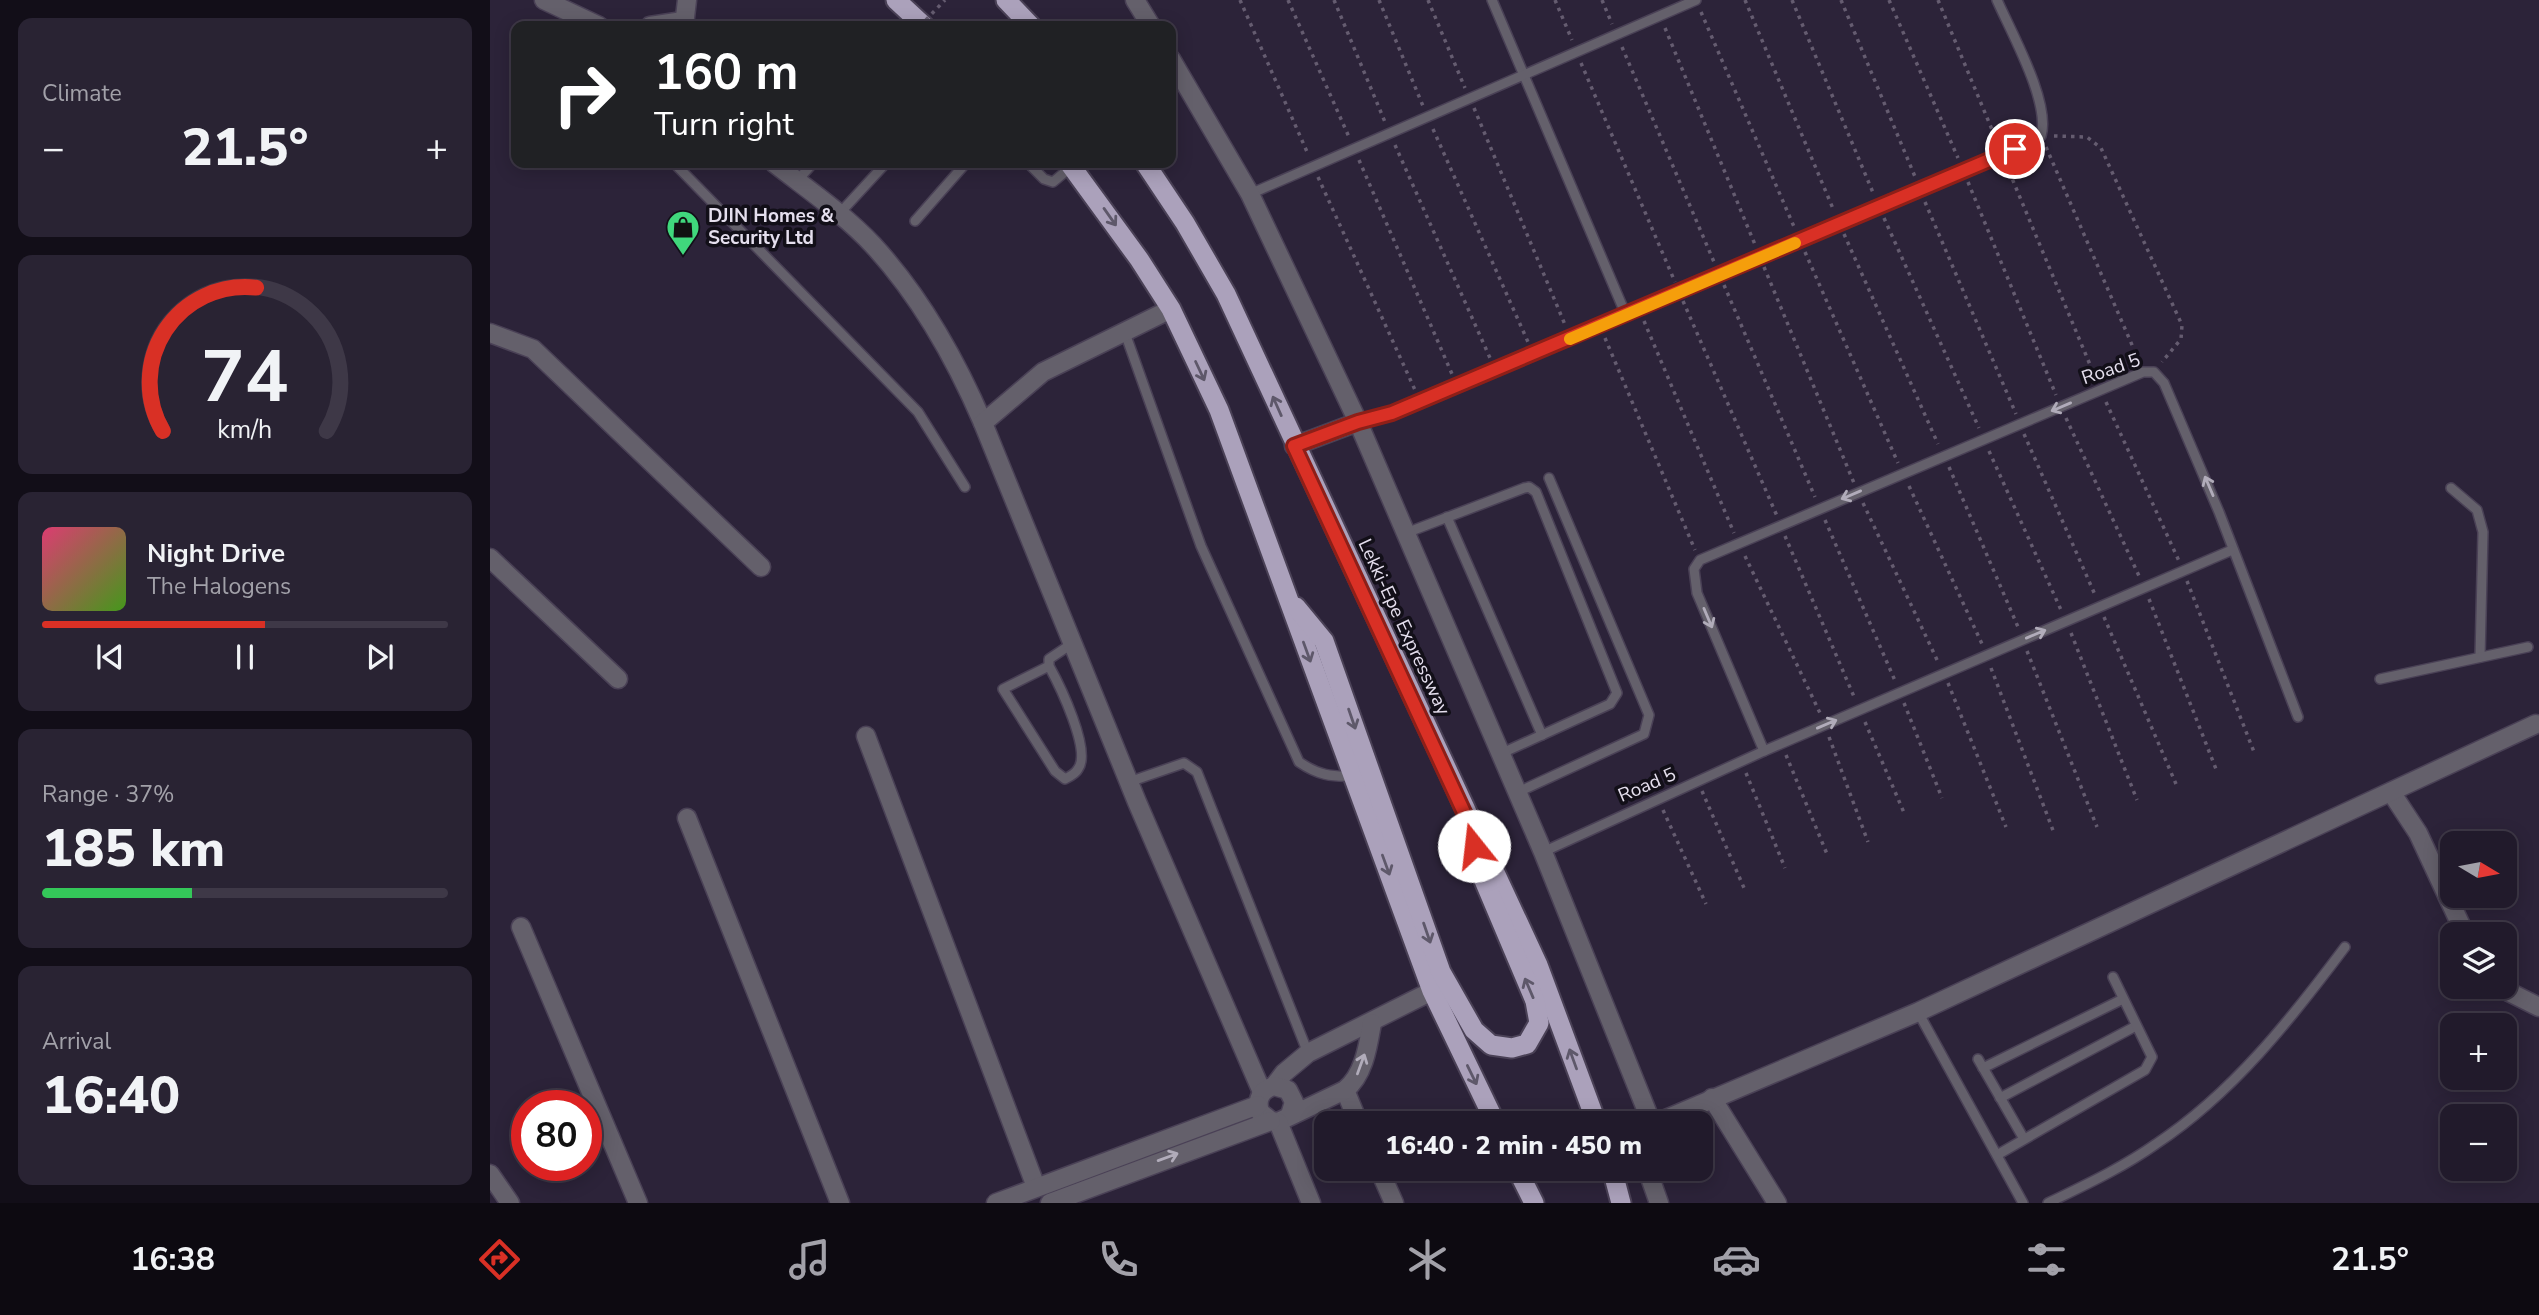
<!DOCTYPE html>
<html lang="en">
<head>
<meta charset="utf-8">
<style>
	:root { --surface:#211a2b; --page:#292333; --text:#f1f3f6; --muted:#a2a1a9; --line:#3e3847; --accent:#d93025 }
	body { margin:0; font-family:"Nunito Sans",sans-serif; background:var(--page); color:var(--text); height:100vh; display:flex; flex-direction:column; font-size:26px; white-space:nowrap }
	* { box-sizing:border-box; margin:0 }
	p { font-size:23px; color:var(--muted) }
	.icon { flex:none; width:38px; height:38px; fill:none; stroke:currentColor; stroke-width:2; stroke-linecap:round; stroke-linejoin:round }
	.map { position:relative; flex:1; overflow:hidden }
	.sheet { display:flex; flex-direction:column; gap:18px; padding:18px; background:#120e18; width:490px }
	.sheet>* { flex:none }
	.guide { position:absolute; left:21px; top:21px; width:665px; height:147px; border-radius:14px; box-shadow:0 4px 18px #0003,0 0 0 2px var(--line); background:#202124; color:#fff; overflow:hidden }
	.needle { width:46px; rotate:100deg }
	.buttons { position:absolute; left:1950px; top:831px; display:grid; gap:14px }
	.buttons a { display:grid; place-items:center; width:77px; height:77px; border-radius:14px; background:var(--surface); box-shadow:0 4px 18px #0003,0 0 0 2px var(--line); font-size:35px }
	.speed { position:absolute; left:21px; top:1090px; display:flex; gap:14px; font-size:35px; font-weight:700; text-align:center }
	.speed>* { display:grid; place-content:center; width:91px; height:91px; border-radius:50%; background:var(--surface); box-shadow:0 4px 18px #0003,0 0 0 2px var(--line); line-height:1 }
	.speed .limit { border:10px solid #d22; background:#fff; color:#111 }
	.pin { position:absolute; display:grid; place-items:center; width:60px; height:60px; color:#fff; margin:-30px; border:4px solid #fff; border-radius:50%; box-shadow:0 2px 7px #0007 }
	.me { position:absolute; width:77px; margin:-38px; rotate:344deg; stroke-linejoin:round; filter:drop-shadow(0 0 5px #0008) }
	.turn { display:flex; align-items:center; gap:24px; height:147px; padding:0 28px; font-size:32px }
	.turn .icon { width:91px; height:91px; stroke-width:2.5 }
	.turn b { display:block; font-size:49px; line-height:60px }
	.big { font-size:52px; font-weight:800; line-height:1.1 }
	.sheet .card { flex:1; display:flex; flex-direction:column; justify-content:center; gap:10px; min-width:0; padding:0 24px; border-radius:14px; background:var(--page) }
	.sheet .dial { align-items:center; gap:0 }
	.dial svg { height:182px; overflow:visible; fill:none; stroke:var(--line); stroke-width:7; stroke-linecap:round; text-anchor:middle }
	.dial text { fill:var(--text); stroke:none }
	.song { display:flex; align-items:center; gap:21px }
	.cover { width:84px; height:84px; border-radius:10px; background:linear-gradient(135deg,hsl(340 70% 55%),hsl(100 70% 35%)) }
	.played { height:7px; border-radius:4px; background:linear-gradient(90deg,var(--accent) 55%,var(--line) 55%) }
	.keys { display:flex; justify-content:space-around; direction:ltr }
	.heat { display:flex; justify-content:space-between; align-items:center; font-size:38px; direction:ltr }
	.charge { height:10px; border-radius:5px; background:linear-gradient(90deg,#34c759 37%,var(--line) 0) }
	.trip { position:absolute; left:824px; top:1111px; width:399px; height:70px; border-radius:14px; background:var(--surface); box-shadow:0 4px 18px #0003,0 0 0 2px var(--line); font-weight:800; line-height:70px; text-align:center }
	.tabs { display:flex; height:112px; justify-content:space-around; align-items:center; background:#0d0a11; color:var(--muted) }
	.tabs .icon { width:49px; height:49px }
	.tabs .active { color:var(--accent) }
	.tabs b { font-size:32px; color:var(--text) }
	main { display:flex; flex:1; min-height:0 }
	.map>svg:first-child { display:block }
</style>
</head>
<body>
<main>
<section class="sheet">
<div class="card"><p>Climate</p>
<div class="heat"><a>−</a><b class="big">21.5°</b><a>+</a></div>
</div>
<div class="card dial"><svg viewBox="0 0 100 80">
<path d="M14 69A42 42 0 1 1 86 69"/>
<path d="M14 69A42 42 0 0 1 55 6" stroke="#d93025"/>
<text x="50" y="56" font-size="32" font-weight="700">74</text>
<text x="50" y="72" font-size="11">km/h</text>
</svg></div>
<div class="card">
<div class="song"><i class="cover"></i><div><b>Night Drive</b><p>The Halogens</p></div></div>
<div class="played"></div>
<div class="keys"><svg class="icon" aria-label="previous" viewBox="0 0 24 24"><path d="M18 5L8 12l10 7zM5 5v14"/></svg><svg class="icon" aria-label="pause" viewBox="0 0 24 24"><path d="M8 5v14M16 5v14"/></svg><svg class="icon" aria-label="next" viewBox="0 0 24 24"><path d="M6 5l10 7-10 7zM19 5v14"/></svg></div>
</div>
<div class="card"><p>Range · 37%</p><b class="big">185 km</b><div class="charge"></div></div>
<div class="card"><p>Arrival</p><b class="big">16:40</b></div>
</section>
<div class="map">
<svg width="2049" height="1203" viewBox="0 0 2049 1203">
	<rect width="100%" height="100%" fill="#2c2339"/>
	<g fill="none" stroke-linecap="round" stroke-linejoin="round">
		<defs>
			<g id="service">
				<path d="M1002 0 1136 315"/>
				<path d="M184 163 428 412 475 487"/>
				<path d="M538 163 554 179 563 182 581 167"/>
				<path d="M307 181 323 163"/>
				<path d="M760 194 1206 0"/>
				<path d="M349 214 396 163"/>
				<path d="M425 221 476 163"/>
				<path d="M635 333 711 546 809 762C828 775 841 777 863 776"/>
				<path d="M868 422 902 413 1474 171 1551 136C1561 103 1521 32 1507 0"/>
				<path d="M1961 488 1987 510 1993 532 1990 657"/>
				<path d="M957 517 1052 735"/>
				<path d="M916 533 1034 488 1039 487 1046 492 1127 693 1120 704 1010 754"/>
				<path d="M559 666 513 689 565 771 575 779C579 777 586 773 588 769 602 751 569 684 559 666V659L583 643"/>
				<path d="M1890 679 2038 647"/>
				<path d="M1274 751 1207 593 1204 569 1210 560 1653 372H1664L1674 383 1729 512 1808 717"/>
				<path d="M639 782 694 763 707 772 818 1053"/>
				<path d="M1026 793 1154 734 1159 715 1059 478"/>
				<path d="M1053 852 1274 751 1742 550"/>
				<path d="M1428 1012 1533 1203"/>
				<path d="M1488 1059 1534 1139"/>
				<path d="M1493 1068 1633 999"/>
				<path d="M1510 1098 1646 1026"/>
				<path d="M1507 1155 1655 1070 1662 1057 1623 977"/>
				<path d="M1558 1203C1595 1185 1632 1168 1666 1144 1743 1093 1801 1019 1855 947"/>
			</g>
			<g id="minor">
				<path d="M54 0 109 26"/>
				<path d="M645 0 661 26"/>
				<path d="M160 26 193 21"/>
				<path d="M194 26 197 0"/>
				<path d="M681 59 760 194 868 422 1053 852 1162 1124"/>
				<path d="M284 163C317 189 354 214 383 245 430 296 466 360 493 423"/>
				<path d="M681 309 553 372 493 423 647 802 772 1092"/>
				<path d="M0 333 43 349 271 567"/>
				<path d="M804 446 868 422"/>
				<path d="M0 558 128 679"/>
				<path d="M376 736 546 1187"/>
				<path d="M1901 792 1928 833 1975 934"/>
				<path d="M197 818 350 1203"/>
				<path d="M31 927 148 1203"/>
				<path d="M2009 987 2049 1007"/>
				<path d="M784 1086 794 1073 818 1053 942 991"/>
				<path d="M855 1090 869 1124"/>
				<path d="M1222 1098 1287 1203"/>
				<path d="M800 1115 804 1102 798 1090 784 1086C771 1090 766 1099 770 1112L781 1121 788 1122 855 1090C874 1075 878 1046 882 1023"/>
				<path d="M788 1122 821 1203"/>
				<path d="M1164 1124 1428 1012 2046 724"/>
				<path d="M889 1169 904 1203"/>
				<path d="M1157 1169 1169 1203"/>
				<path d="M0 1174 20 1203"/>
				<path d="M506 1203 768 1105"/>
				<path d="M560 1203 781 1121"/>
			</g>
			<g id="trunk">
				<path d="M406 0 434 26"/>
				<path d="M516 0 541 26"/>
				<path d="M579 163 649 259 681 309 729 410 942 991 1006 1124"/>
				<path d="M655 163 695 223 736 294 1048 965 1107 1124"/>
				<path d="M806 607 834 641 951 972 984 1030 1001 1045 1022 1048 1037 1044 1049 1023 1045 1001 993 878"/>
				<path d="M1027 1169 1044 1203"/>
				<path d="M1122 1169 1131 1203"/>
			</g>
		</defs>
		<use href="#service" stroke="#4a4156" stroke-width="12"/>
		<use href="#minor" stroke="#4a4156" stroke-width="21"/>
		<use href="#trunk" stroke="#4a4156" stroke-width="23"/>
		<g stroke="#655c70" stroke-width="3.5" stroke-dasharray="3.5 5" stroke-linecap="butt">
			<path d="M750 0 818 154"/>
			<path d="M798 0 859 137"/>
			<path d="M844 0 895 122"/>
			<path d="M889 0 933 106"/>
			<path d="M938 0 975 88"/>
			<path d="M1065 0 1082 40"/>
			<path d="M1112 0 1122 24"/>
			<path d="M1255 0 1344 211"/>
			<path d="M1302 0 1384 195"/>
			<path d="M1351 0 1426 179"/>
			<path d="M1399 0 1468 158"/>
			<path d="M1448 0 1508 144"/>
			<path d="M1211 12 1305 229"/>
			<path d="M1175 28 1266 247"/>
			<path d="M1132 47 1224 262"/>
			<path d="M1091 63 1185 282"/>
			<path d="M984 108 1076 327"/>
			<path d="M943 129 1038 342"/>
			<path d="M1564 136 1597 137 1611 148 1692 325 1691 339 1672 362"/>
			<path d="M905 145 1000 358"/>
			<path d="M1556 147 1649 361"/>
			<path d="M869 160 962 374"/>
			<path d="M1516 164 1606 379"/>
			<path d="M828 177 925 390"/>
			<path d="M1478 182 1566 395"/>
			<path d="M1435 202 1526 414"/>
			<path d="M1394 218 1489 428"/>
			<path d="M1354 234 1448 444"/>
			<path d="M1315 252 1408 463"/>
			<path d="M1274 267 1364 483"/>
			<path d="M1234 285 1325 497"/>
			<path d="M1193 301 1287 516"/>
			<path d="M1154 321 1244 533"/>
			<path d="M1115 338 1205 550"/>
			<path d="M1616 402 1689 561"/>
			<path d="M1576 418 1649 576"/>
			<path d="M1534 434 1606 597"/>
			<path d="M1499 451 1571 610"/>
			<path d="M1459 467 1528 627"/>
			<path d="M1419 486 1492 644"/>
			<path d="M1373 503 1449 664"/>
			<path d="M1335 520 1406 683"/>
			<path d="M1295 536 1365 699"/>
			<path d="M1255 556 1330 713"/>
			<path d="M1697 581 1764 752"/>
			<path d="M1659 599 1726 769"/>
			<path d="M1614 617 1686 784"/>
			<path d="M1581 633 1647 800"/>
			<path d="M1537 651 1607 827"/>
			<path d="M1501 668 1564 833"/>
			<path d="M1458 683 1516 827"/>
			<path d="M1414 703 1452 798"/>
			<path d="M1375 722 1415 815"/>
			<path d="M1339 737 1378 842"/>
			<path d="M1296 755 1337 854"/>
			<path d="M1256 773 1295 868"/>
			<path d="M1212 791 1254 888"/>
			<path d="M1173 810 1216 904"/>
		</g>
		<use href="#service" stroke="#64606b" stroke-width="9"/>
		<use href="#minor" stroke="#64606b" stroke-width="18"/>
		<use href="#trunk" stroke="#aba1bb" stroke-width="19"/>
		<path stroke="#655c70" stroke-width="3.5" stroke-dasharray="3.5 5" stroke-linecap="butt" d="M430 26 455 0"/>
	</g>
	<defs><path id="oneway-shaft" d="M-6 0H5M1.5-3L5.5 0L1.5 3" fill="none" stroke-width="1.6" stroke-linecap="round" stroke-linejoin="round" transform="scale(1.75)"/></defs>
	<g stroke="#5e586a">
		<use href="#oneway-shaft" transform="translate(620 217) rotate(55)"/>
		<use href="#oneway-shaft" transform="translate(710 371) rotate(65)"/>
		<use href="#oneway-shaft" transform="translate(787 406) rotate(-114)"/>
		<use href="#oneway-shaft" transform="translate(817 652) rotate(70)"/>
		<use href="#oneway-shaft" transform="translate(862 719) rotate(71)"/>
		<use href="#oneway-shaft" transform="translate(896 865) rotate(70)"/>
		<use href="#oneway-shaft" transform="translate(937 933) rotate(71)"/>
		<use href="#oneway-shaft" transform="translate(1039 988) rotate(-113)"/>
		<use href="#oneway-shaft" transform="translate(1083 1059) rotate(-110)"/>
		<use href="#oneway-shaft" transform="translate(982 1075) rotate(64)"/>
	</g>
	<g stroke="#b1acba">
		<use href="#oneway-shaft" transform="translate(1571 407) rotate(157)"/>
		<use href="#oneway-shaft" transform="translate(1719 486) rotate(-113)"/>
		<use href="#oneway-shaft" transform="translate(1361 495) rotate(157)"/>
		<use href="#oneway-shaft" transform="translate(1218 618) rotate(67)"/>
		<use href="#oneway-shaft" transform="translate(1546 634) rotate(-23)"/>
		<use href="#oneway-shaft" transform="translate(1337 724) rotate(-23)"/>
		<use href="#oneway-shaft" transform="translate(871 1064) rotate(-70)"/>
		<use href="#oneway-shaft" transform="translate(678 1157) rotate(-20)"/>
	</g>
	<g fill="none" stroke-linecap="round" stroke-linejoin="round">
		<defs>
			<path id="route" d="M984 846 978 821 804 446 868 422 902 413 1525 149"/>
		</defs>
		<use href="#route" stroke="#8d1f18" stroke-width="18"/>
		<use href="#route" stroke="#d93025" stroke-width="12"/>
		<path stroke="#f59e0b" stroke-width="12" d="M1080 339 1305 243"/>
	</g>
	<defs>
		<symbol id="shop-pin" viewBox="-11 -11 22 30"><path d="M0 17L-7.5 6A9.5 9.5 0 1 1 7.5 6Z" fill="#40d77c" stroke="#120f18"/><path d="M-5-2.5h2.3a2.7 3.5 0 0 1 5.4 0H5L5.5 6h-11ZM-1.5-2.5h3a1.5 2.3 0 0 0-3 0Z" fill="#111"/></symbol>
	</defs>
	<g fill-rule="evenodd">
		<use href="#shop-pin" x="174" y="208" width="38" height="52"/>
	</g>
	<g text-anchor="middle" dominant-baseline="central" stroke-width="7" stroke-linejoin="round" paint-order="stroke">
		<g font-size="19" font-weight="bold" fill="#e5dfee" stroke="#120f18" text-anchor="start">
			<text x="218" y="216">DJIN Homes &amp;<tspan x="218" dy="22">Security Ltd</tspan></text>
		</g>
		<g font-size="19" fill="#e5dfee" stroke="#120f18">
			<text transform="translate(1621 369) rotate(-19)">Road 5</text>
			<text transform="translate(914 627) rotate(65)">Lekki-Epe Expressway</text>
			<text transform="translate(1157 785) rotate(-23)">Road 5</text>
		</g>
	</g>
</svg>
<div class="buttons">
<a><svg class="needle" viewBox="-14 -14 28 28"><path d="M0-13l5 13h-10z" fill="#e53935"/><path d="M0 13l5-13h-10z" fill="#a2a1a9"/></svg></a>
<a><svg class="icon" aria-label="layers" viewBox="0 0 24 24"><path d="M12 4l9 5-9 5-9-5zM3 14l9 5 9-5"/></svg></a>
<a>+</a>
<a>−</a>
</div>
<div class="speed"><div class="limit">80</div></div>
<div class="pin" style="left:1525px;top:149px;background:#d93025"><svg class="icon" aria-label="arrive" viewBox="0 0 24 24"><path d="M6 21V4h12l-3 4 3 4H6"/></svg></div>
<svg class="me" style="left:984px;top:846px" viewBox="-20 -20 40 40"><circle r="19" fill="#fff"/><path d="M0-13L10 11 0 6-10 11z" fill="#d93025"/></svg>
<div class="trip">16:40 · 2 min · 450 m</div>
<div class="guide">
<div class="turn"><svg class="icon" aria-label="right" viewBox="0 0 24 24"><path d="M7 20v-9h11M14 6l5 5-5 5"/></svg><div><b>160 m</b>Turn right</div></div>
</div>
</div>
</main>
<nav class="tabs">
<b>16:38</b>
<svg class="icon active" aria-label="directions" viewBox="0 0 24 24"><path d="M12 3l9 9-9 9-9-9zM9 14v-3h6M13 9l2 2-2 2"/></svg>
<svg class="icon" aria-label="music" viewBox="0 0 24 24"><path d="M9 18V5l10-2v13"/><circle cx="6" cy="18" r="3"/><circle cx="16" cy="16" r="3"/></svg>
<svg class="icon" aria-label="phone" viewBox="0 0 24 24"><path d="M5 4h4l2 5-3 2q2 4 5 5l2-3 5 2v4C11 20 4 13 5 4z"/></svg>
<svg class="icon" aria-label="climate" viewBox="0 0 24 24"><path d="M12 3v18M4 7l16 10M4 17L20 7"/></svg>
<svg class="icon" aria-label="car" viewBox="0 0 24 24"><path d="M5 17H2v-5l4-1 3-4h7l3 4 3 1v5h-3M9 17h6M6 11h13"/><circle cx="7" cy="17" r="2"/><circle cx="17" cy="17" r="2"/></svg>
<svg class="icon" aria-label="filters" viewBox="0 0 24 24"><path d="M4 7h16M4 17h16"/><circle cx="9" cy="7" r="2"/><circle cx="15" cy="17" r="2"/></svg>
<b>21.5°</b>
</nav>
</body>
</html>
